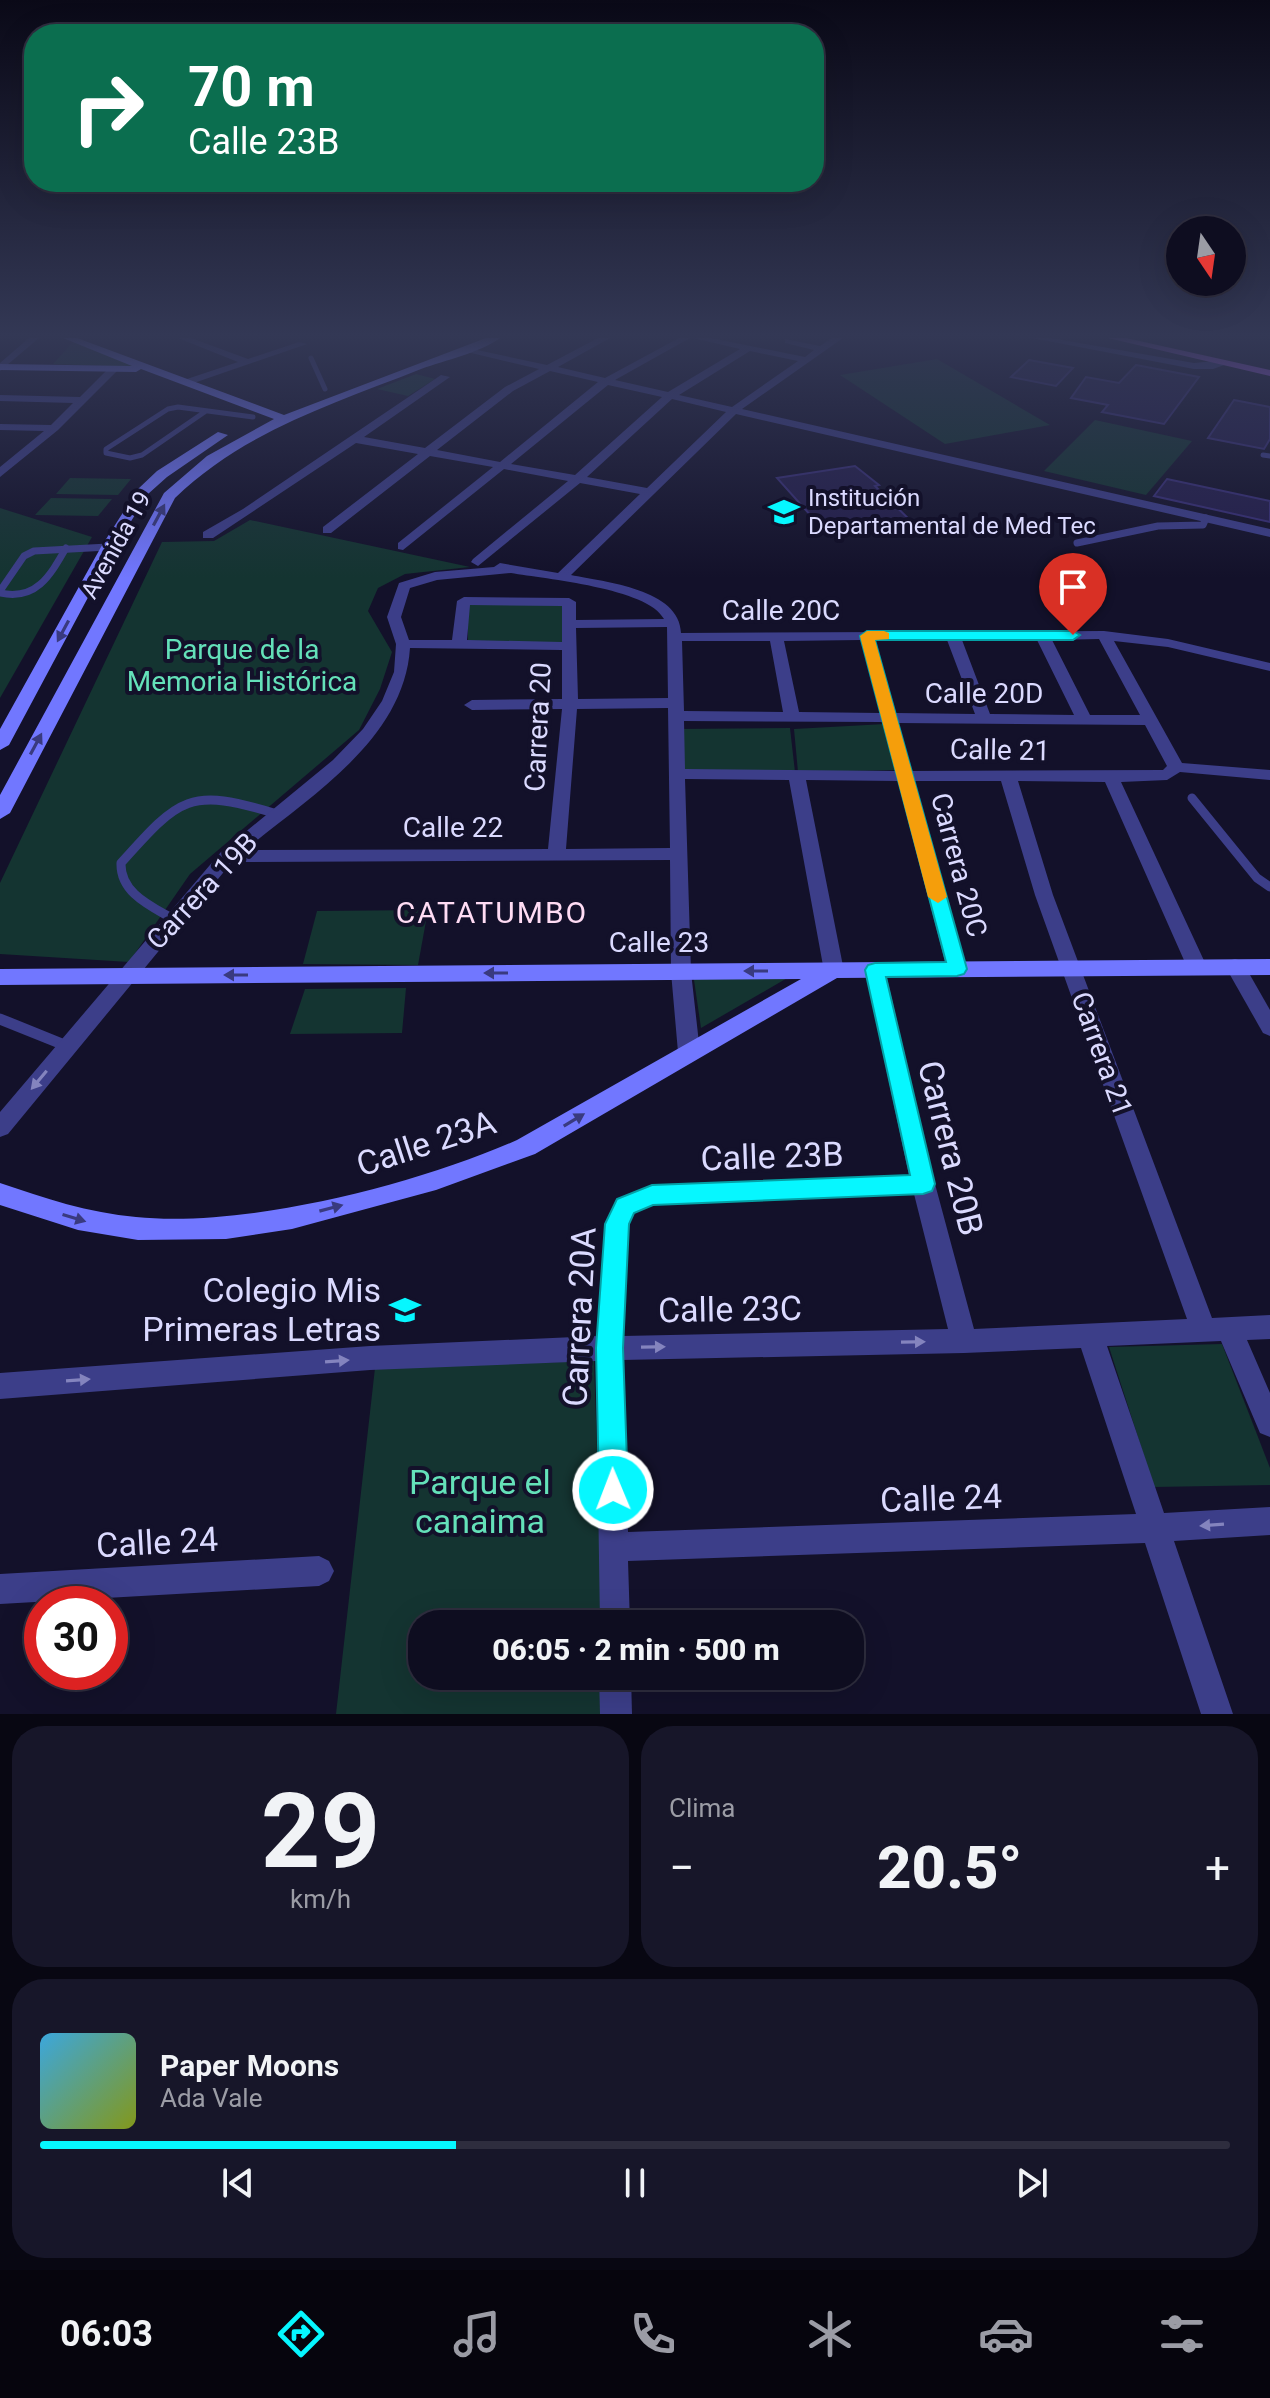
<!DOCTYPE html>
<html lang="es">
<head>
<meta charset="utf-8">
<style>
	:root { --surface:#0e0d20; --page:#171629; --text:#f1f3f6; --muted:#9b9ca5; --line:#2e2d3e; --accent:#06f7ff }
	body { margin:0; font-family:Roboto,sans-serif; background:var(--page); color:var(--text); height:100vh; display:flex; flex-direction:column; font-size:30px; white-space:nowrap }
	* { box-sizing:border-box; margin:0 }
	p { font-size:26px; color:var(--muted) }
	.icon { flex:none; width:44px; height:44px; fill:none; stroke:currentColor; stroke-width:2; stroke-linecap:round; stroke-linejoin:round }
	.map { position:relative; height:1714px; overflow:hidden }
	.side { display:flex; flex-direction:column; gap:12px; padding:12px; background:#080712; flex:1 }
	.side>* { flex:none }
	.hud { position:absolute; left:24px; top:24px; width:800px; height:168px; border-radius:32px; box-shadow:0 8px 32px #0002,0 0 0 2px var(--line); background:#0b6e4f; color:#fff; overflow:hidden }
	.needle { width:52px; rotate:167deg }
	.tools { position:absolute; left:1166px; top:216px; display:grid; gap:16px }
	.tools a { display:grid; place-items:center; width:80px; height:80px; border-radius:50%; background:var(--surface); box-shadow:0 8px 32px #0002,0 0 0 2px var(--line); font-size:40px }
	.speed { position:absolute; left:24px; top:1586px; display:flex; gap:16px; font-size:40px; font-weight:700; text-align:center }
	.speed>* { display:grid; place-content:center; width:104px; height:104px; border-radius:50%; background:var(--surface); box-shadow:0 8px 32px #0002,0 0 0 2px var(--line); line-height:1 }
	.speed .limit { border:12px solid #d22; background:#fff; color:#111 }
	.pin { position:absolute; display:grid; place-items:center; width:68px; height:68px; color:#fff; margin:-82px -34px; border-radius:50% 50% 50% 0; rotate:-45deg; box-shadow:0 0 8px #0007 }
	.pin .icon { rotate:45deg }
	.me { position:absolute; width:88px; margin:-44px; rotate:359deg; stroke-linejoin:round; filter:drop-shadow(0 0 6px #0008) }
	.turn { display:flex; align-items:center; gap:28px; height:168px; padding:0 32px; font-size:36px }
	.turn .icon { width:104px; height:104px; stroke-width:2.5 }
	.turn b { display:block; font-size:56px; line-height:68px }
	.big { font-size:60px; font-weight:800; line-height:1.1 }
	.side .card { flex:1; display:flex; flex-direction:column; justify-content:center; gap:12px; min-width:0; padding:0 28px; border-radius:32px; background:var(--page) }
	.side .dial { align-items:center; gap:0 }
	.dial b { font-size:104px; line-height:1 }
	.song { display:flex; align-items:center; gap:24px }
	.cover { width:96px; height:96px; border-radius:12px; background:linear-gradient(135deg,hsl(200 70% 55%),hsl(70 70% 35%)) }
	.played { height:8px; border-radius:4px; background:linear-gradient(90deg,var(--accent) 35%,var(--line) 35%) }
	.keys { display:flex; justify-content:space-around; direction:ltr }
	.heat { display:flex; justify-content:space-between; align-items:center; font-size:44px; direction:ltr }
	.side .tiles { flex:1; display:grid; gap:12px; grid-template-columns:1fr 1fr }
	.card:last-child { grid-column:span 2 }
	.trip { position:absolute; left:408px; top:1610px; width:456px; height:80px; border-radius:32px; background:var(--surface); box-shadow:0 8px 32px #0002,0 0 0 2px var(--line); font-weight:800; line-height:80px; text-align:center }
	.tab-bar { display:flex; height:128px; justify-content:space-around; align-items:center; background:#06050d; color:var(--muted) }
	.tab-bar .icon { width:56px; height:56px }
	.tab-bar .on { color:var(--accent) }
	.tab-bar b { font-size:36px; color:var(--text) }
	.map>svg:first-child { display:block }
</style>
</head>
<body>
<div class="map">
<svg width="1270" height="1714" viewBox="0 0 1270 1714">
	<rect width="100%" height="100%" fill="#13112a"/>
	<g fill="#143431">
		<path d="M73 342 139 367 53 364Z"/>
		<path d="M937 359 1050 425 945 444 840 375Z"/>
		<path d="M416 374 435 379 408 396 377 389Z"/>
		<path d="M1095 420 1192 441 1146 495 1044 471Z"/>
		<path d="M70 478 131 479 118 495 56 494Z"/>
		<path d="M51 498 112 499 98 516 35 515Z"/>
		<path d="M0 508 92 537 0 698Z"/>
		<path d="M250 520 470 567 405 574 378 588 368 611 392 652 380 689 359 730 190 874 129 962 0 954V883L162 542 214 541Z"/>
		<path d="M468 602 565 604 563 644 468 642Z"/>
		<path d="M885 724 899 770 798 772 794 729Z"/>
		<path d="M790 728 795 772H680L679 729Z"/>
		<path d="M428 910 418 965 303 964 317 911Z"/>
		<path d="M693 973 789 977 701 1028Z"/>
		<path d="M406 988 402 1033 290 1034 305 989Z"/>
		<path d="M1222 1344 1270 1468V1485L1154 1487 1109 1347Z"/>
		<path d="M594 1361 603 1624H422V1676H605L606 1714H336L375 1368Z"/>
	</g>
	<g fill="#231d4b" stroke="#382f77" stroke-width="2">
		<path d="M1029 360 1073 368 1056 386 1011 377Z"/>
		<path d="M1136 365 1199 377 1164 424 1102 412 1108 405 1071 398 1086 377 1119 383Z"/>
		<path d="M1234 400 1270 407V439L1264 449 1208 438Z"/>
		<path d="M855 466 879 485 875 486 915 525 830 537 777 478Z"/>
		<path d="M1167 479 1270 501V522L1154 496Z"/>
	</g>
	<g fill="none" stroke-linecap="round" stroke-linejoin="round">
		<g stroke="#3c3e89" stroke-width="5">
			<path d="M311 358 325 389"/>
			<path d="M206 411 142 455 130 458 106 453V449L168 409 178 407 253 417"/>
			<path d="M1263 455 1270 456"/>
		</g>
		<g stroke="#3c3e89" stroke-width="7">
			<path d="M1077 543 1158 526 1203 525 1206 518"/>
			<path d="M0 591 24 556 34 551 108 547"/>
			<path d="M0 593C36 601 50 576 66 548"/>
		</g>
		<g stroke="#3c3e89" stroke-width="9">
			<path d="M1192 798 1257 878 1270 887"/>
			<path d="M173 919C151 906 120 893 121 863 180 797 189 787 277 814"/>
		</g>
		<path stroke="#3c3e89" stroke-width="11" d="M0 1019 67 1046"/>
		<g fill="#3c3e89" fill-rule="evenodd">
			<path d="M29 338H39L0 371V363Z"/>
			<path d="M178 338H191L248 359 299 342 307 344 188 385 183 382 184 380 238 362Z"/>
			<path d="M598 338H610L558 367 605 378 679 338H690L615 380 668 392 740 349 693 338H711L805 357 814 350 785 343V339L820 346 832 338H843L742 409 1270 529V537L736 414 571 575C605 582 680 589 681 633L1104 631 1168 639 1270 663V671L1168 647 1114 641 1182 763 1270 770V780L1180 772 1167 780 1121 782 1207 967 1204 972H1190L1187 967 1105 782 1018 781 1053 895 1212 1318 1270 1315V1339L1247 1340 1270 1393V1437L1260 1433 1221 1341 1107 1346 1164 1513 1270 1507V1535L1174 1541 1233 1714H1201L1145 1543 628 1561 630 1624H600L596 1361 370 1370 0 1399V1373L370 1346 597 1336 605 1224 617 1199 652 1185 909 1175 865 970 868 965H882L885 970 935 1184 974 1329 1187 1319 1035 895 1001 781H914L967 969 964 974H950L947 969 898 781 806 780 844 971 841 976H827L824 971 789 780 685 779 691 972 700 1052 696 1058 689 1060 682 1058 678 1052 671 972 670 860 232 862 8 1134 0 1137V1112L221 852 333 760 363 729 382 701 394 672 396 644 387 617 399 583 435 572 494 567 500 563 558 573 640 494 580 483 478 566 471 562 473 559 568 481 504 469 403 550 398 549V543L493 467 430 456 331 533H323V527L418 454 356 443 213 538H203V532L243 509 441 375 450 377 364 437 425 448 505 387 539 369 463 351V347L547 365ZM750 351 798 361 732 407 679 395ZM550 371 598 382 500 462 437 450 513 391ZM608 385 662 397 575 475 511 464ZM672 399 726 412 647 488 587 477ZM511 573C545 579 648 588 664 619L576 620V602L569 598 464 597 457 601 452 640H409L401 617 410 588 437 580ZM470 605 562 606V642L467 640ZM667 627 668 698 578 699 576 628ZM1099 639 1140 715H1090L1052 640ZM861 640 880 713 799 712 784 641ZM875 640H947L975 714 896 713ZM962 640H1037L1074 715 990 714ZM682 641H770L783 712 684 711ZM410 648 562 650V699L472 700 464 705 472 710 562 709 548 849 245 850C309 797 404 740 410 648ZM668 708 670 848 566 849 577 709ZM684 721 882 722 895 771 685 769ZM898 723 1145 725 1167 766 1163 770 912 771ZM914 1194 948 1329 623 1336 629 1224 634 1213 653 1205ZM1081 1348 1136 1514 628 1532 622 1360 964 1353Z"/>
			<path d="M1032 338H1051L1194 363 1225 360 1230 363 1213 369H1194Z"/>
			<path d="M110 367 119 369 58 430 0 477V467L44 431 0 430V424L51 425 73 403 0 401V395L80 397Z"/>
			<path d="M1235 959 1242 961 1270 1010V1036L1263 1033 1225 966 1228 961Z"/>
			<path d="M319 1556 329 1561 334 1571 329 1581 319 1586 0 1604V1574Z"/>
			<path d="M599 1676H631L632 1714H600Z"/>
		</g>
		<g fill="#7177ff" fill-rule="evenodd">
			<path d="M63 338H77L284 415 486 338H500C479 353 446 360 421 369 333 404 244 431 175 498L10 813 0 819V795L164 493 207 456 274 419 141 369 136 372 0 370V364L132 366Z"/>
			<path d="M218 432 228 435 167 477 148 494 115 547 9 745 0 750V729L101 547 138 489 157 471Z"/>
			<path d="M1270 959V975L837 978 535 1154 436 1190 292 1229 226 1239 138 1240 78 1230 0 1205V1183C44 1198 89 1213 136 1217 247 1228 415 1185 517 1140L801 979 0 985V969Z"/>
		</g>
		<path fill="#b961ff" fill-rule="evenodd" d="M1108 338H1126L1270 370V376Z"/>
	</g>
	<defs><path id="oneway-solid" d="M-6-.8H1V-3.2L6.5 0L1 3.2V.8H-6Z" transform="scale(2)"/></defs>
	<g fill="#393a7f">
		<use href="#oneway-solid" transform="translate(159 515) rotate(-62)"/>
		<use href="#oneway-solid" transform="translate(63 631) rotate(118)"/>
		<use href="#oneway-solid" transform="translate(36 744) rotate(-62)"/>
		<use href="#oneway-solid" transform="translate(756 971) rotate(180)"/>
		<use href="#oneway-solid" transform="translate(496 973) rotate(180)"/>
		<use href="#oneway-solid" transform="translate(236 975) rotate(180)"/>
		<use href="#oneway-solid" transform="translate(574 1120) rotate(-31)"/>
		<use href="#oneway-solid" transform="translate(331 1208) rotate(-15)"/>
		<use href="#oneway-solid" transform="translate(74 1218) rotate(17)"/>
	</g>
	<g fill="#8484be">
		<use href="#oneway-solid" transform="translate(39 1080) rotate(130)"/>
		<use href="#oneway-solid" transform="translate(913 1342) rotate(-1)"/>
		<use href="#oneway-solid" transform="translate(653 1347) rotate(-1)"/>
		<use href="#oneway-solid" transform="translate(337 1361) rotate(-4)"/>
		<use href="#oneway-solid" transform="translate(78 1380) rotate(-4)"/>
		<use href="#oneway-solid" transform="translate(1212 1525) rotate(176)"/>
	</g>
	<linearGradient id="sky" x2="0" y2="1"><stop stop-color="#0a0917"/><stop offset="0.58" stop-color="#333855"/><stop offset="1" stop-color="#333855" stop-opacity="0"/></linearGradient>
	<rect width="1270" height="578" fill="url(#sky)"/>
	<path fill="#06f7ff" stroke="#04a1a6" stroke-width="2" d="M867 631H1073L1080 635 1073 640H875L967 969 964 974 957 976 886 977 935 1184 932 1191 923 1194 653 1205 634 1213 629 1224 623 1348 628 1490 623 1500 613 1504 603 1500 599 1490 596 1348 605 1224 617 1199 652 1185 910 1175 865 970 868 965 875 963 946 962 860 636Z"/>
	<path fill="#f59e0b" d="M884 631 889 633V639L875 640 947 897 938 903 928 897 860 636 867 631Z"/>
	<defs>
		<symbol id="school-bare" viewBox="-9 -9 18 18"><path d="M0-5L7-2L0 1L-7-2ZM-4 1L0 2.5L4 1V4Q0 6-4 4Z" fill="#06f7ff" stroke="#13112a" stroke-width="2.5" paint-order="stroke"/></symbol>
	</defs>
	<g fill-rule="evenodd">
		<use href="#school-bare" x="762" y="490" width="44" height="44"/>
		<use href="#school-bare" x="383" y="1288" width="44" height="44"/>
	</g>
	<g text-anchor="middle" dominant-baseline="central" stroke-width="8" stroke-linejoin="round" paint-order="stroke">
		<g font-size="24" fill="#dbdaff" stroke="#13112a" text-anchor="start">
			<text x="808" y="498">Institución<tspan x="808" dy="28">Departamental de Med Tec</tspan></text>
		</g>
		<g font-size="24" fill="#dbdaff" stroke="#13112a">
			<text transform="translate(116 545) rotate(-61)">Avenida 19</text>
		</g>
		<g font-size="28" fill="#dbdaff" stroke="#13112a">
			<text x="781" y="610">Calle 20C</text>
			<text x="984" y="693">Calle 20D</text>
			<text transform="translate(538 727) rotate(-87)">Carrera 20</text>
			<text transform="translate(1000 750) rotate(1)">Calle 21</text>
			<text x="453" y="827">Calle 22</text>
			<text transform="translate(959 865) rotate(75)">Carrera 20C</text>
			<text transform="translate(202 891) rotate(-47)">Carrera 19B</text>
			<text x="659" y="942">Calle 23</text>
			<text transform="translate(1102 1054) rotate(70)">Carrera 21</text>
		</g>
		<g font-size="28" fill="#64e1b9" stroke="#13112a">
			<text x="242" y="649">Parque de la<tspan x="242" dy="32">Memoria Histórica</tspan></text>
		</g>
		<g font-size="30" letter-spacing="2" fill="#ffdcf4" stroke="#13112a">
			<text x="492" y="912">CATATUMBO</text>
		</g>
		<g font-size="34" fill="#dbdaff" stroke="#13112a">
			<text transform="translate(426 1143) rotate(-18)">Calle 23A</text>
			<text transform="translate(951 1148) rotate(76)">Carrera 20B</text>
			<text transform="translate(772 1156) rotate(-2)">Calle 23B</text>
			<text transform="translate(730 1309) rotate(-1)">Calle 23C</text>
			<text transform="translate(579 1317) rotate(-87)">Carrera 20A</text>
			<text transform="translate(941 1498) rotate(-2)">Calle 24</text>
			<text transform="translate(157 1542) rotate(-3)">Calle 24</text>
		</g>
		<g font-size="34" fill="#dbdaff" stroke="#13112a" text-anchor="end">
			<text x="381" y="1290">Colegio Mis<tspan x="381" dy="39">Primeras Letras</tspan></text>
		</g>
		<g font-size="34" fill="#64e1b9" stroke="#13112a">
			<text x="480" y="1482">Parque el<tspan x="480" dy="39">canaima</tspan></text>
		</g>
	</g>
</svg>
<div class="tools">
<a><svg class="needle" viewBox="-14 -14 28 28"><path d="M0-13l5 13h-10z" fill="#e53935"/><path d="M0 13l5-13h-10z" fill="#9b9ca5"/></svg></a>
</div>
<div class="speed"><div class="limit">30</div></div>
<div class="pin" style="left:1073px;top:635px;background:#d93025"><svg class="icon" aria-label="arrive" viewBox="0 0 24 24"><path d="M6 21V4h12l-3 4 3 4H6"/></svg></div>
<svg class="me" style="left:613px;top:1490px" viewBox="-20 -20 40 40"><circle r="17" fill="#06f7ff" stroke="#fff" stroke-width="3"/><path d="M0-11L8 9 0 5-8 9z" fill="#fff"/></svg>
<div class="trip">06:05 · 2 min · 500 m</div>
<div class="hud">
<div class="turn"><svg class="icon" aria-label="right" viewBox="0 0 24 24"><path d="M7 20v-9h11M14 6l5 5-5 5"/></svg><div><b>70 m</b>Calle 23B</div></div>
</div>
</div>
<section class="side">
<div class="tiles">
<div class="card dial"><b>29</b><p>km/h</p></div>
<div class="card"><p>Clima</p>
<div class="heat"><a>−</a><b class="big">20.5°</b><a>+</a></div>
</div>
<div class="card">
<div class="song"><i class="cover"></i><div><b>Paper Moons</b><p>Ada Vale</p></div></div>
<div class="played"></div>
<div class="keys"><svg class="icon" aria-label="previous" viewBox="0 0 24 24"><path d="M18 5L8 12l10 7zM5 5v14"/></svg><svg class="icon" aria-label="pause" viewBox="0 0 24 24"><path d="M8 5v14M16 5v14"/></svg><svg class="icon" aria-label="next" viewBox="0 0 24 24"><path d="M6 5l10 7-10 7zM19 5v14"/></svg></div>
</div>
</div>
</section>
<nav class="tab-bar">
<b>06:03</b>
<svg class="icon on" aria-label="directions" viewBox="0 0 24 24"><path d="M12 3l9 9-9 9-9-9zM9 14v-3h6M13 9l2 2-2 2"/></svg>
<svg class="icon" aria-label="music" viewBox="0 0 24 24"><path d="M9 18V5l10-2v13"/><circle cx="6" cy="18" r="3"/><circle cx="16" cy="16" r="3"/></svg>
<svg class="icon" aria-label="phone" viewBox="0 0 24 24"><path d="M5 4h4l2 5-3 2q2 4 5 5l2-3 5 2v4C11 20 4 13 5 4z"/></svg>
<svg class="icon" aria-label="climate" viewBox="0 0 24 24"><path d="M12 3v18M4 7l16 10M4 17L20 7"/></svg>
<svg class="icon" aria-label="car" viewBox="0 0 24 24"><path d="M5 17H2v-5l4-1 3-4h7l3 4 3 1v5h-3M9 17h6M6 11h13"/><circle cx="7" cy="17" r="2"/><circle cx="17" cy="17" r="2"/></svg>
<svg class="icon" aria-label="filters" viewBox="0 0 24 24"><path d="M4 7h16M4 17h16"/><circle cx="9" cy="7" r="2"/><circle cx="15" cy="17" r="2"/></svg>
</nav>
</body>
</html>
